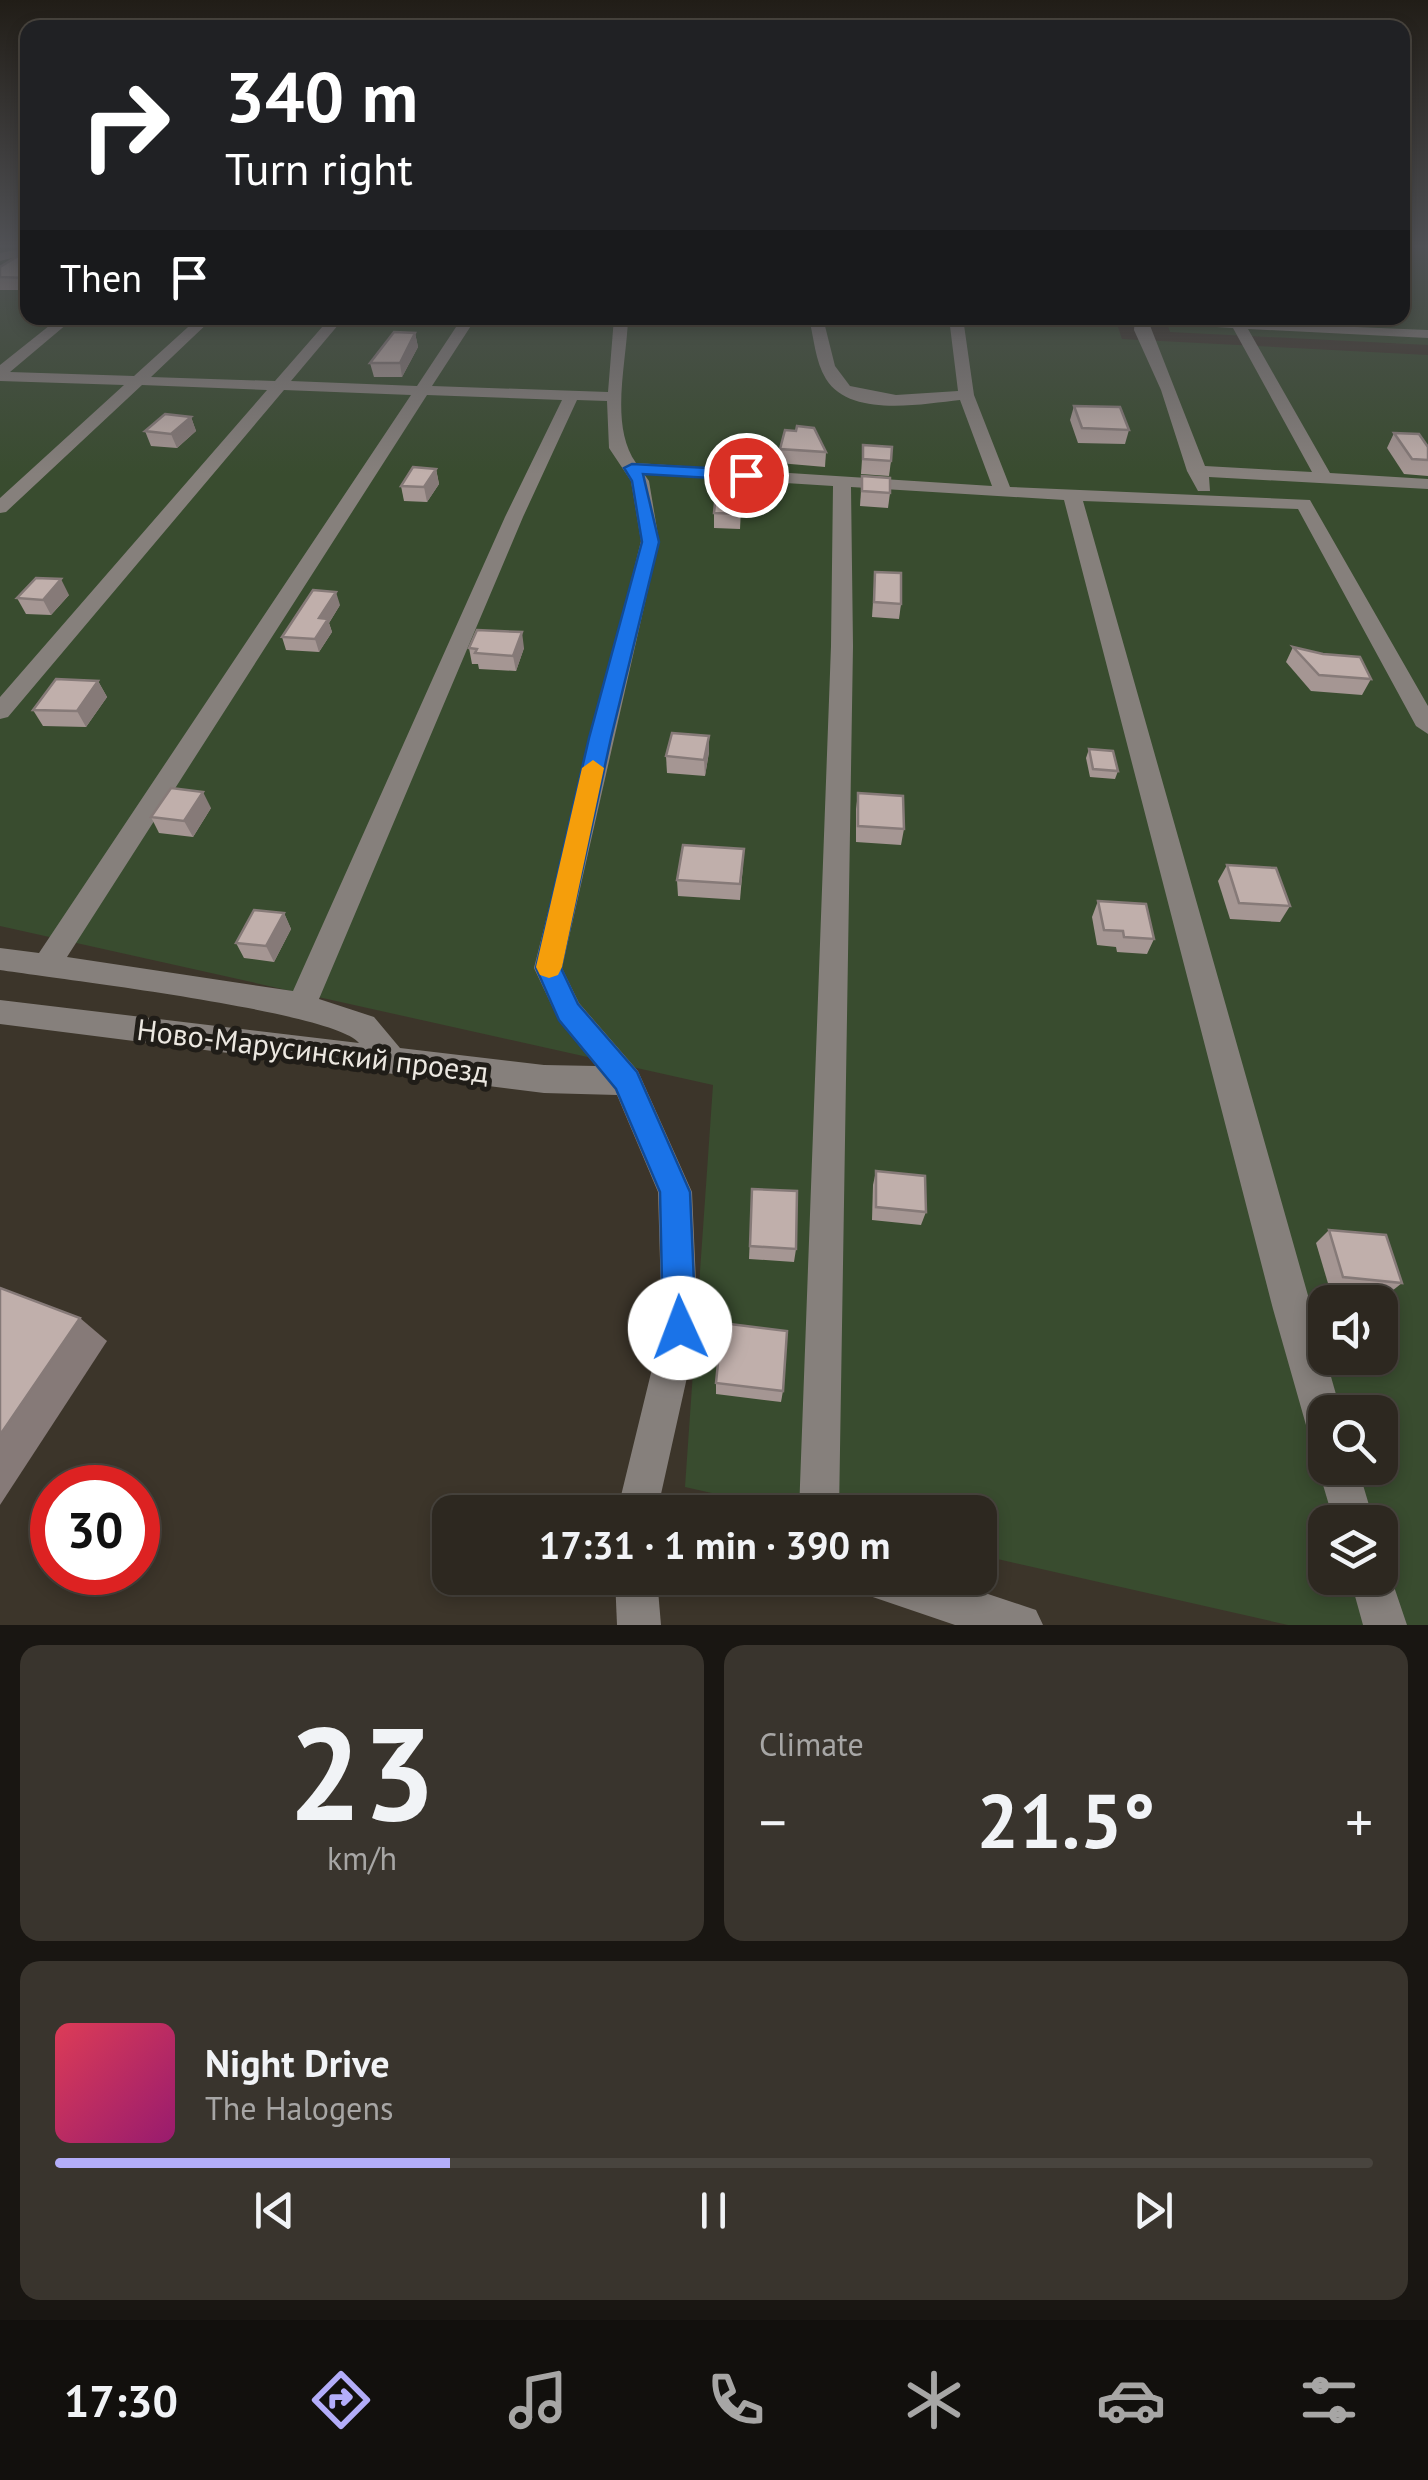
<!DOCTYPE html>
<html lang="en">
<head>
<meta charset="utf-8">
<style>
	:root { --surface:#2d2820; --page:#39342d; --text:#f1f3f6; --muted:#a7a6a5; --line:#48443e; --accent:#b3adf9 }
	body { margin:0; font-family:"PT Sans",sans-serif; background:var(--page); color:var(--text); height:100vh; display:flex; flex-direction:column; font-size:38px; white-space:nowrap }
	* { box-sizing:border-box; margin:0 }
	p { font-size:32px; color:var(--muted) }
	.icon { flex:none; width:55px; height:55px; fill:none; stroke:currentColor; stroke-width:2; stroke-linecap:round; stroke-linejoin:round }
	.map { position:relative; height:1625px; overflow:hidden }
	.panel { display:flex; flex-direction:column; gap:20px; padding:20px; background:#191612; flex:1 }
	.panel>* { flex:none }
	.banner { position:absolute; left:20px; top:20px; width:1390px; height:305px; border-radius:20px; box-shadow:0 5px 15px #0003,0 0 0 2px var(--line); background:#202124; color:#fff; overflow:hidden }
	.tools { position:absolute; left:1308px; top:1285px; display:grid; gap:20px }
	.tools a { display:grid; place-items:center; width:90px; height:90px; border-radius:20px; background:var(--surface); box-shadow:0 5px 15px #0003,0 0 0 2px var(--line); font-size:50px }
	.speed { position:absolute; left:30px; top:1465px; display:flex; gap:20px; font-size:50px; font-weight:700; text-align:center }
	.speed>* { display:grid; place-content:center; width:130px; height:130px; border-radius:50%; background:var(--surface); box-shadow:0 5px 15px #0003,0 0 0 2px var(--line); line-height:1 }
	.speed .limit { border:15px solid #d22; background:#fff; color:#111 }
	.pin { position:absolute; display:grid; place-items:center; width:85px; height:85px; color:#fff; margin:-42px; border:5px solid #fff; border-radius:50%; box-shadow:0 2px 10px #0007 }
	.me { position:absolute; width:110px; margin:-55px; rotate:358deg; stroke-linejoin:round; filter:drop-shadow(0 0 8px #0008) }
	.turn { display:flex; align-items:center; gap:35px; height:210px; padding:0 40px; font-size:45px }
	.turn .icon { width:130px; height:130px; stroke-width:2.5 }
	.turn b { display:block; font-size:70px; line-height:85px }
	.then { display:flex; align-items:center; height:95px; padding:0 40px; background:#0003; gap:20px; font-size:38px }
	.big { font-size:75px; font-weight:700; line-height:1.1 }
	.panel .tile { flex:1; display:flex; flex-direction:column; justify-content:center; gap:15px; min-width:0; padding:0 35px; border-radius:20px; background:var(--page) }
	.panel .dial { align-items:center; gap:0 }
	.dial b { font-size:130px; line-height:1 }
	.song { display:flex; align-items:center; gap:30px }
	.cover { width:120px; height:120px; border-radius:15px; background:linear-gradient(135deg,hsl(350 70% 55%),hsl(320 70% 35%)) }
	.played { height:10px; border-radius:5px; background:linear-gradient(90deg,var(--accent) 30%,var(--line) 30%) }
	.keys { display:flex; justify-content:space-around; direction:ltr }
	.heat { display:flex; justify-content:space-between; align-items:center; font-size:55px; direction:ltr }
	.panel .tiles { flex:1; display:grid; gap:20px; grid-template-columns:1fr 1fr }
	.tile:last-child { grid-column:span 2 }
	.trip { position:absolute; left:432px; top:1495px; width:565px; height:100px; border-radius:20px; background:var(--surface); box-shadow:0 5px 15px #0003,0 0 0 2px var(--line); font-weight:700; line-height:100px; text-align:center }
	.tab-bar { display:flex; height:160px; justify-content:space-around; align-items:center; background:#12100d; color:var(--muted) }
	.tab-bar .icon { width:70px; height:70px }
	.tab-bar .active { color:var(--accent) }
	.tab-bar b { font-size:45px; color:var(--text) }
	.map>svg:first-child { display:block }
</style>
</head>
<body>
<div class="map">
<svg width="1428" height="1625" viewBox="0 0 1428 1625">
	<rect width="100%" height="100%" fill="#3c352a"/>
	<g fill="#394c2f" fill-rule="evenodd">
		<path d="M0 247H27L28 318H1115L1122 339 1428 355V1625H1288L980 1555V1512H796L685 1487 713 1085 0 926ZM1325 1302H1380V1358H1325ZM1325 1412H1380V1468H1325ZM1325 1522H1380V1578H1325Z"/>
		<path d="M1403 247H1428V345L1170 332 1165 318H1402Z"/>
	</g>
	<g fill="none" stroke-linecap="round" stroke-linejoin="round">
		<g fill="#86807c" fill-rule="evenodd">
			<path d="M28 247V254L0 261V253Z"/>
			<path d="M59 318H74L10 372 134 376 198 318H213L151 377 275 381 330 318H344L291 381 417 386 462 318H476L432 386 608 392 614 318H628C627 362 609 425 636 463L992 486 960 400C922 404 850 418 826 379 815 361 814 338 809 318H823L835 366 850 386 896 395 958 391 949 318H963L974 395 1010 487 1310 500 1428 706V734L1416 726 1298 509 1083 501 1341 1412H1325V1444L1311 1439 1306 1425 1273 1309 1064 500 851 487 853 646 839 1512H799L831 646 833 486 644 474 649 481 659 541 562 968 579 1003 638 1071 692 1192 698 1328 657 1512H617L662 1328 658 1192 617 1095 544 1093 0 1024V1000L359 1043C333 1011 57 979 0 970V948L39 953 411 395 284 390 8 717 0 719V697L267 390 142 385 6 512 0 513V498L124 385 0 381V365ZM427 395 562 400 505 517 293 991 67 957ZM577 400 607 401 609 448 631 481 641 541 534 968 559 1021 596 1066 544 1065 400 1048 374 1017 319 999 523 517Z"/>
			<path d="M1135 318 1428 330V338L1248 329 1330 473 1428 479V489L1209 477 1210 491H1198L1187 471 1161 390 1134 330ZM1149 323 1233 328 1312 472 1205 466Z"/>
			<path d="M1324 1454 1325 1468H1358L1374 1522H1334L1318 1468Z"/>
			<path d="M1380 1561 1386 1563 1407 1625H1363L1350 1578H1380Z"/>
			<path d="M615 1578H657L661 1625H617Z"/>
			<path d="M855 1578H940L1036 1610 1043 1625H955L861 1593Z"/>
		</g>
	</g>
	<g fill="#a59693">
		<path d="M28 250V290H0V267Z"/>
		<path d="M415 333 418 347 402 377H374L370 363Z"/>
		<path d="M1074 406 1129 430 1125 444 1078 443 1070 420Z"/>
		<path d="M191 417 196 431 177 448 151 446 145 431Z"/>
		<path d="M1394 433 1428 447V476L1404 474 1387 448Z"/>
		<path d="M863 445 891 461 889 476 861 474Z"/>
		<path d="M780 449 826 452 825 467 779 463Z"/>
		<path d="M436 469 439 484 427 502 404 501 401 486Z"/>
		<path d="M862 476 890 493 888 508 860 506Z"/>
		<path d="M742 491 740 529 714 528V513Z"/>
		<path d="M875 572 901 604 899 619 872 617Z"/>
		<path d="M69 595 51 615 26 614 17 598Z"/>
		<path d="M340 605 329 623 332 632 319 652 286 650 282 637Z"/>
		<path d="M1293 647 1371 679 1362 695 1311 691 1286 662Z"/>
		<path d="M469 648H524L516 671 479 669 478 664H472Z"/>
		<path d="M98 681 107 697 86 727 43 726 33 710Z"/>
		<path d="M709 736V752L705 776 667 773 666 756Z"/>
		<path d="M1089 749 1118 771 1115 779 1090 777 1086 758Z"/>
		<path d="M858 793 904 829 901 845 856 842V809Z"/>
		<path d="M211 808 193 837 159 833 151 817Z"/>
		<path d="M743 865 740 900 678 896 677 880Z"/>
		<path d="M1227 865 1290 906 1280 922 1230 919 1218 881Z"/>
		<path d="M1098 901 1154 939 1147 954 1117 952 1116 947 1097 945 1092 917Z"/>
		<path d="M284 913 291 929 274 962 244 958 236 943Z"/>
		<path d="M876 1171 926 1212 921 1225 872 1220 873 1185Z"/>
		<path d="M752 1189 796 1249 794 1262 749 1259Z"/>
		<path d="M1329 1230 1402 1283 1387 1295 1330 1290 1316 1243Z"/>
		<path d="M716 1383 783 1391 781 1402 716 1394Z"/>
	</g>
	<g fill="#867a78">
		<path d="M415 333 418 347 402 377 400 363Z"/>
		<path d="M191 417 196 431 177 448 171 434Z"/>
		<path d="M436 469 439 484 427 502 424 487Z"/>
		<path d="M61 579 69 595 51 615 43 600Z"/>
		<path d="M336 592 340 605 329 623 332 632 319 652 315 639 319 618Z"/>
		<path d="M522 632 524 648 516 671 513 656Z"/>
		<path d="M98 681 107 697 86 727 77 711Z"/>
		<path d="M709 736V752L705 776 704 760Z"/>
		<path d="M203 792 211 808 193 837 184 821Z"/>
		<path d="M284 913 291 929 274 962 266 946Z"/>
		<path d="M80 1318 107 1341 0 1505V1435Z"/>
	</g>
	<g fill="#c0afab" stroke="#867a78" stroke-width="2.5">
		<path d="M28 250V278L0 277V267Z"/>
		<path d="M394 332 415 333 400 363H370Z"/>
		<path d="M1074 406 1120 407 1129 430 1082 428Z"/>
		<path d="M165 414 191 417 171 434 145 431Z"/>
		<path d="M797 426 814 428 826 452 780 449 785 430 796 431Z"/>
		<path d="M1394 433 1419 434 1428 447V460L1412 459Z"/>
		<path d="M863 445 892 447 891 461 863 459Z"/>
		<path d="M413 467 436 469 424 487 401 486Z"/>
		<path d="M862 476 890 478V493L862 491Z"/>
		<path d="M742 491 741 514 714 513 716 493Z"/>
		<path d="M875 572 901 573V604L874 602Z"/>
		<path d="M36 578 61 579 43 600 17 598Z"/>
		<path d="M313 590 336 592 319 618 328 619 315 639 282 637Z"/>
		<path d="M477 630 522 632 513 656 475 653 477 649 469 648Z"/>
		<path d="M1293 647 1323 654 1360 657 1371 679 1319 675Z"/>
		<path d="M56 679 98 681 77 711 33 710Z"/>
		<path d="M672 733 709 736 704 760 666 756Z"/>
		<path d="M1089 749 1113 751 1118 771 1093 769Z"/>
		<path d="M171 788 203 792 184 821 151 817Z"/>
		<path d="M858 793 903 796 904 829 858 826Z"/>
		<path d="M683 845 744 849 740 884 677 880Z"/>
		<path d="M1227 865 1276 868 1290 906 1239 903Z"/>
		<path d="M1098 901 1146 904 1154 939 1124 937 1123 931 1104 930Z"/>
		<path d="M254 910 284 913 266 946 236 943Z"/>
		<path d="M876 1171 925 1176 926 1212 876 1207Z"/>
		<path d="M752 1189 797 1191 796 1249 750 1246Z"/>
		<path d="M1329 1230 1386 1235 1402 1283 1343 1277Z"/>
		<path d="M0 1288 80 1318 0 1435Z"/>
		<path d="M722 1323 787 1331 783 1391 716 1383Z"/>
	</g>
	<linearGradient id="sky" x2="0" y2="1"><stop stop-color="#211d17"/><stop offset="0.52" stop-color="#505155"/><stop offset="1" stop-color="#505155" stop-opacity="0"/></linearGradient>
	<rect width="1428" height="474" fill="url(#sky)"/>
	<path fill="#1a73e8" stroke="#114b97" stroke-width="2.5" d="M632 464 746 470 753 475 746 480 643 474 659 542 611 738 561 968 578 1004 637 1072 690 1192 696 1328 691 1339 680 1344 668 1339 663 1328 660 1192 616 1089 559 1020 536 968 589 738 642 542 632 481 624 468Z"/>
	<path fill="#f59e0b" d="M593 760 604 768 562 967 558 975 549 978 540 975 536 967 582 768Z"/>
	<g text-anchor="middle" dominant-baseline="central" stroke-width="10" stroke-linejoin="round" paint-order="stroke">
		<g font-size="30" fill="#ece8e1" stroke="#201d18">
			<text transform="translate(313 1050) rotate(7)">Ново-Марусинский проезд</text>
		</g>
	</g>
</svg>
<div class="tools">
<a><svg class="icon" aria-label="sound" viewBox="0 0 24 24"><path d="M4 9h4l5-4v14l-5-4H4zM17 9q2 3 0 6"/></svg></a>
<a><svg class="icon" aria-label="search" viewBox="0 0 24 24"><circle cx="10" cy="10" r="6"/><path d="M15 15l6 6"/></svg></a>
<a><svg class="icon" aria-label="layers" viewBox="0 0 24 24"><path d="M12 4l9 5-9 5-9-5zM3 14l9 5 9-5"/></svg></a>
</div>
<div class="speed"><div class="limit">30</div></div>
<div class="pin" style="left:746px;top:475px;background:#d93025"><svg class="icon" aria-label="arrive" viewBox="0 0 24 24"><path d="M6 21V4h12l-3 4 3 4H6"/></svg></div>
<svg class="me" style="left:680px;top:1328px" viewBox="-20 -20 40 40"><circle r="19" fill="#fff"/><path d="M0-13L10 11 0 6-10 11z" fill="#1a73e8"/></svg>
<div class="trip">17:31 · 1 min · 390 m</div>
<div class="banner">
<div class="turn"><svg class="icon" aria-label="right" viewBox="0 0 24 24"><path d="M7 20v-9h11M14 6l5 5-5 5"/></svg><div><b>340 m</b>Turn right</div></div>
<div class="then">Then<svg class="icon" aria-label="arrive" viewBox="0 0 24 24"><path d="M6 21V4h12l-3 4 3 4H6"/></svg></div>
</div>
</div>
<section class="panel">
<div class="tiles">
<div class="tile dial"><b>23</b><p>km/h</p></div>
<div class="tile"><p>Climate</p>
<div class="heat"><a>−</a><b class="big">21.5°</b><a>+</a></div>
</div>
<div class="tile">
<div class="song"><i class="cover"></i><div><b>Night Drive</b><p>The Halogens</p></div></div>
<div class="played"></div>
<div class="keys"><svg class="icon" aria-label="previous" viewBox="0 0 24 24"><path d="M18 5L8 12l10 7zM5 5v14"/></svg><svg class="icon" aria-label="pause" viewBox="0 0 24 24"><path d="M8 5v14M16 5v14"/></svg><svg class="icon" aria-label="next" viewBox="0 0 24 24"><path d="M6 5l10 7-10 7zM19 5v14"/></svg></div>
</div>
</div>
</section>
<nav class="tab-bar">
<b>17:30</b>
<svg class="icon active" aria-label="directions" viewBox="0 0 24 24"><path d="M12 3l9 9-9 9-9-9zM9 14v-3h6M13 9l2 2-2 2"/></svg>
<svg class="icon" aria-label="music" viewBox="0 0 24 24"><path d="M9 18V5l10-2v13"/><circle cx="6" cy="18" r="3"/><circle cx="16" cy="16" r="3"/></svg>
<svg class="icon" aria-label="phone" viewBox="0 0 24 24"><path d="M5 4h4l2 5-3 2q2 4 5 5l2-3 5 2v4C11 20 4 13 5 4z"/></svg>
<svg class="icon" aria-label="climate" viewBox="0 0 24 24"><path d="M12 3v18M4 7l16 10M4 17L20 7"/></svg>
<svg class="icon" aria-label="car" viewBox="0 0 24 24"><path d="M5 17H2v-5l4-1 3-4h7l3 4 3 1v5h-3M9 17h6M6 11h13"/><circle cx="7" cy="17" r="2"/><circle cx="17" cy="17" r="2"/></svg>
<svg class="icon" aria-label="filters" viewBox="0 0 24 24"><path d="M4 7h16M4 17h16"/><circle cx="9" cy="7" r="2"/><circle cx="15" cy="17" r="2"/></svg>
</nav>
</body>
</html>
